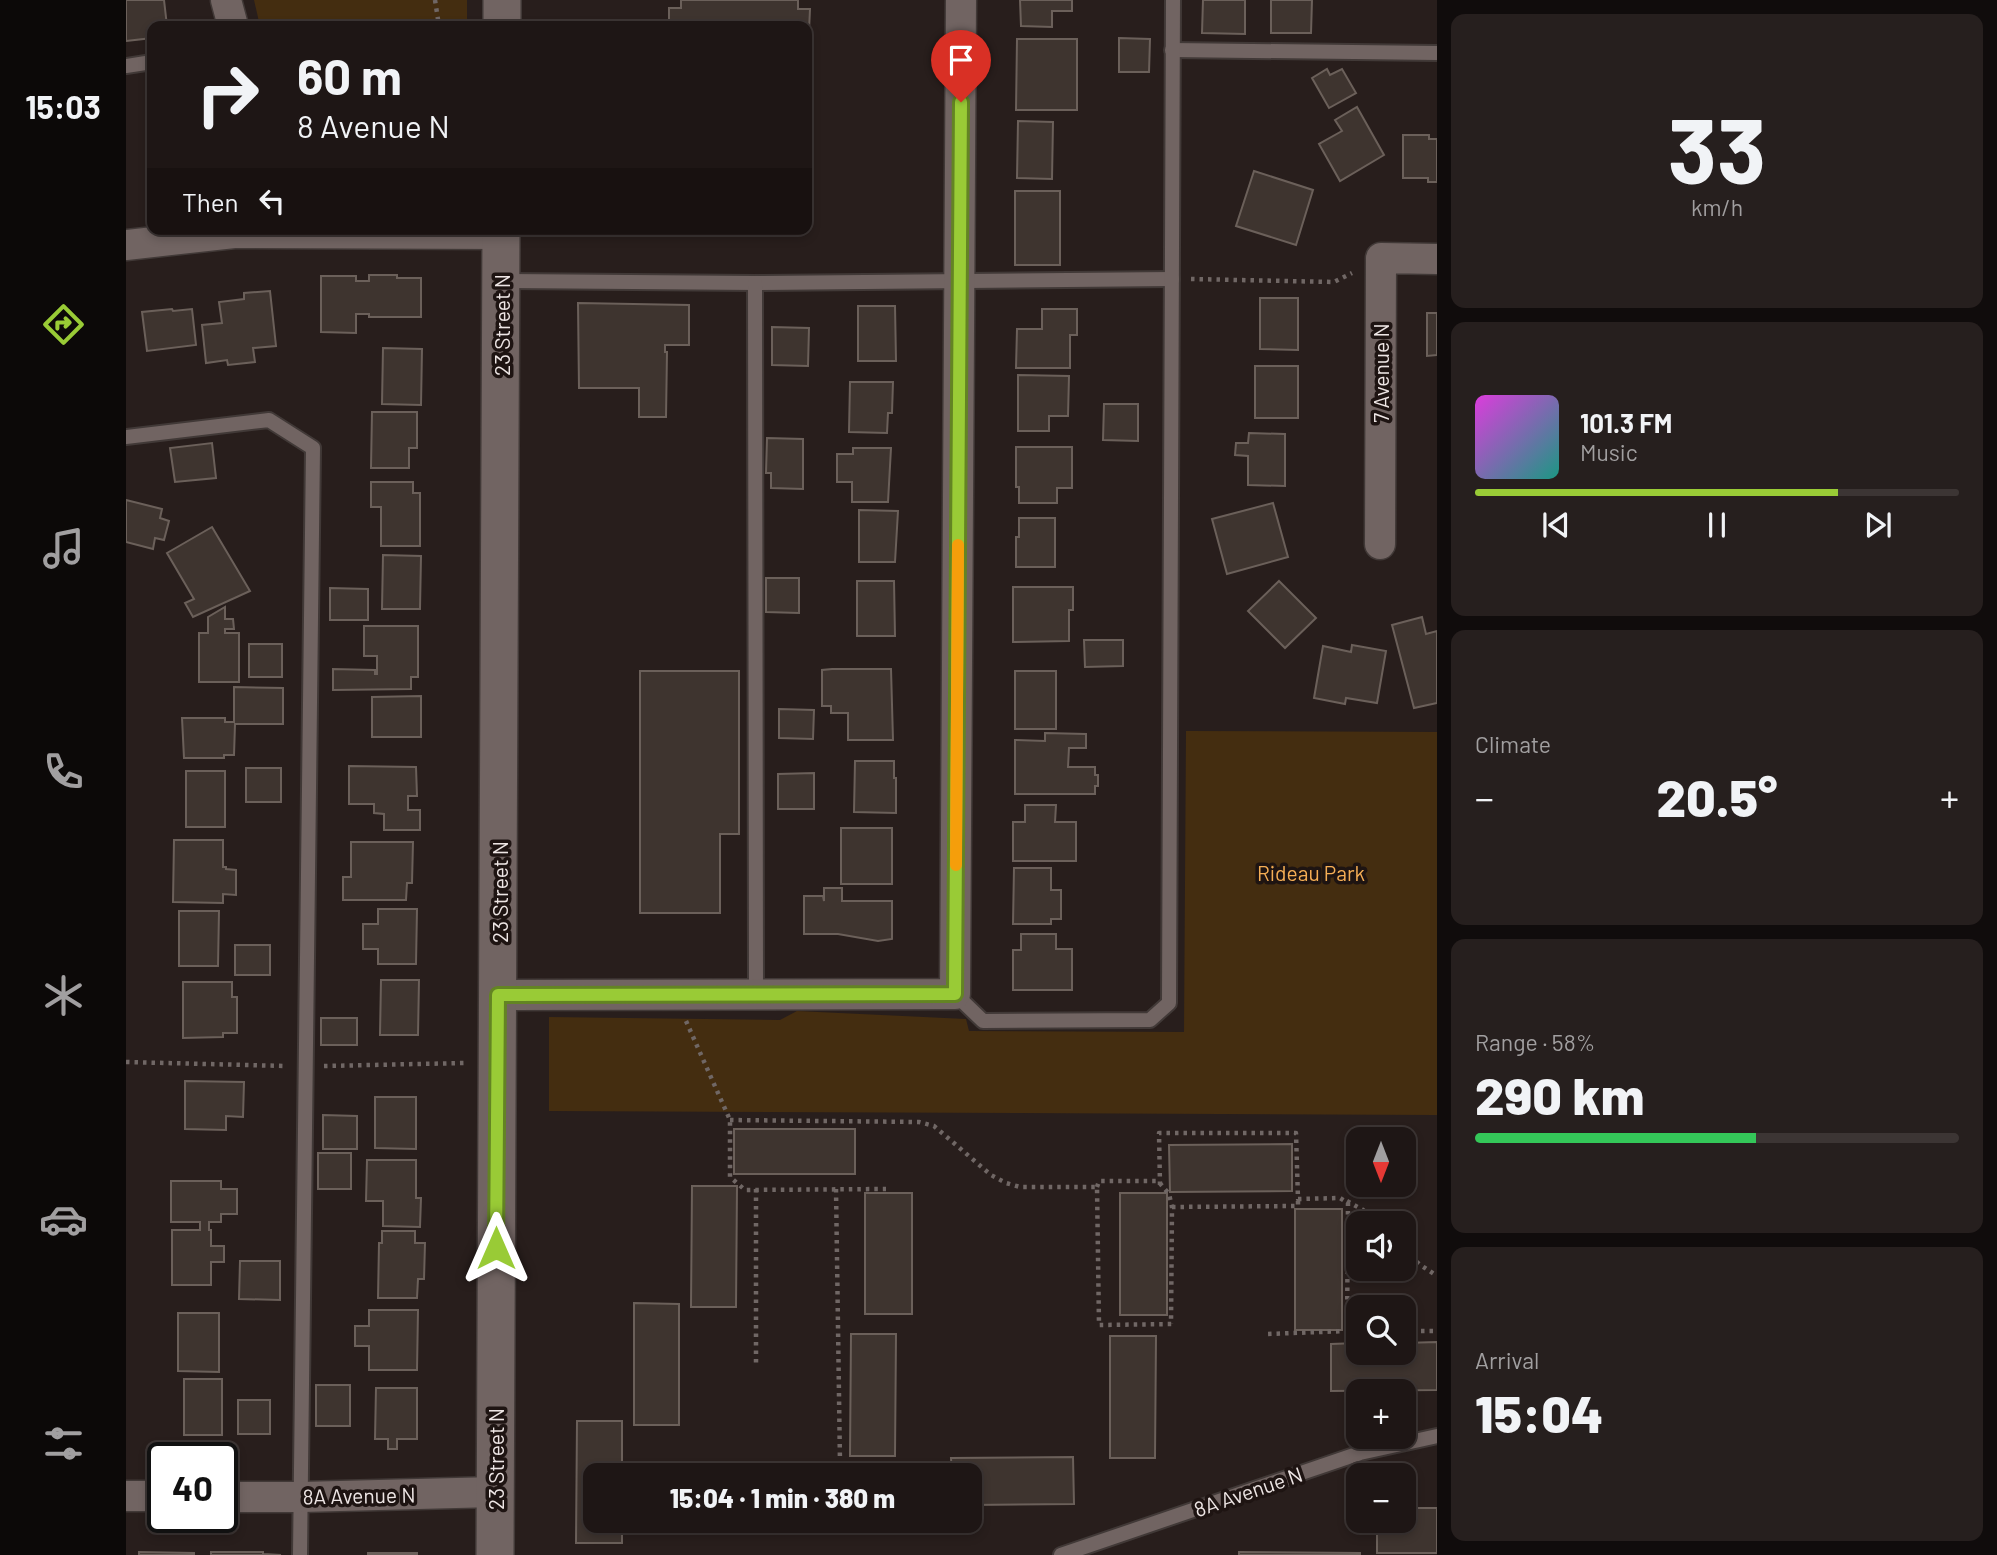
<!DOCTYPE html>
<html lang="en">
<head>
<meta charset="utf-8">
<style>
	:root { --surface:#1e1615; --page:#261f1e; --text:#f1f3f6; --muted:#a19fa0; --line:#3c3534; --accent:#99cb36 }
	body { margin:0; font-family:Barlow,sans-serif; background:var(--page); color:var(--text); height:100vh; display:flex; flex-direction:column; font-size:26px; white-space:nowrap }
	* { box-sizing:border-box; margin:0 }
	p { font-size:23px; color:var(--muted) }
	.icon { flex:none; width:38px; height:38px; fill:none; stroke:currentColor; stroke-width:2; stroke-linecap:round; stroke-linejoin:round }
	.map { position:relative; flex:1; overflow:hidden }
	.details { display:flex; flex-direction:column; gap:14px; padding:14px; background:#100c0c; width:560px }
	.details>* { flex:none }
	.guide { position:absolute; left:21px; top:21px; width:665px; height:214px; border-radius:14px; box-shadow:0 4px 10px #0003,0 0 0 2px var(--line); background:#1e1615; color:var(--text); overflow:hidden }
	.needle { width:46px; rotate:180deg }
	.tools { position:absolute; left:1220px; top:1127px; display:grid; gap:14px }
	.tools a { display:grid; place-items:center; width:70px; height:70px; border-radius:14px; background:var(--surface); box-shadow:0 4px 10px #0003,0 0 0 2px var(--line); font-size:35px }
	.speed { position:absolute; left:21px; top:1442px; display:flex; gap:14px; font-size:35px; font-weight:700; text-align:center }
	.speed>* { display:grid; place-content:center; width:91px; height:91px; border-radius:50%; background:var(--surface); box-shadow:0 4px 10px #0003,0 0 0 2px var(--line); line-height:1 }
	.speed .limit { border:4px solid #111; border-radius:10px; background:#fff; color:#111 }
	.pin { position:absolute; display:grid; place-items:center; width:60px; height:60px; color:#fff; margin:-72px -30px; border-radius:50% 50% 50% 0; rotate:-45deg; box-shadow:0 0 7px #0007 }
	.pin .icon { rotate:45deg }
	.me { position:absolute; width:77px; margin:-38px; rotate:0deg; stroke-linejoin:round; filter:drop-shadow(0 0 5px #0008) }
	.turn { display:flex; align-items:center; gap:24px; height:147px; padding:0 35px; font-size:32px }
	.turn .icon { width:91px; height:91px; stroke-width:2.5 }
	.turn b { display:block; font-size:49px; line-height:60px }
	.then { display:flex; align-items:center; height:66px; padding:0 35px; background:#0003; gap:14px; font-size:26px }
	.big { font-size:52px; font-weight:800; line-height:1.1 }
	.details .card { flex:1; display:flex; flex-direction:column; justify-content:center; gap:10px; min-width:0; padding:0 24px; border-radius:14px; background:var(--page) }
	.details .dial { align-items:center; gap:0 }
	.dial b { font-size:91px; line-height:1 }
	.song { display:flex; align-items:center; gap:21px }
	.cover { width:84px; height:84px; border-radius:10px; background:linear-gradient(135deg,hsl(300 70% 55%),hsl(170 70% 35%)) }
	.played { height:7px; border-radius:4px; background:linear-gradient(90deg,var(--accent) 75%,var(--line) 75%) }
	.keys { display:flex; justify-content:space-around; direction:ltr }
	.heat { display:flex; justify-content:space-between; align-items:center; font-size:38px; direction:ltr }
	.charge { height:10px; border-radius:5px; background:linear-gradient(90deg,#34c759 58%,var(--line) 0) }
	.trip { position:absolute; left:457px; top:1463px; width:399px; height:70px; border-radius:14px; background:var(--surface); box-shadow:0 4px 10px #0003,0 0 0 2px var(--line); font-weight:800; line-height:70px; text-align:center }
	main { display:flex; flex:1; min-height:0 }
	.tab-bar { display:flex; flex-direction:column; width:126px; justify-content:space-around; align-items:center; background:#0c0908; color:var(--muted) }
	.tab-bar .icon { width:49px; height:49px }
	.tab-bar .selected { color:var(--accent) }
	.tab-bar b { font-size:32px; color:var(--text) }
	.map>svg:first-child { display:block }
</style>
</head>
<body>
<main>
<nav class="tab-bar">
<b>15:03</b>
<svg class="icon selected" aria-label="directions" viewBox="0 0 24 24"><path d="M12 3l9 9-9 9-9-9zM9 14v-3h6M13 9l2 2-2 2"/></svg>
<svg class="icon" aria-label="music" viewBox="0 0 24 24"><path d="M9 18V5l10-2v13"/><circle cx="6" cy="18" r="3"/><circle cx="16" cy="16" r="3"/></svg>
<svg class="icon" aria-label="phone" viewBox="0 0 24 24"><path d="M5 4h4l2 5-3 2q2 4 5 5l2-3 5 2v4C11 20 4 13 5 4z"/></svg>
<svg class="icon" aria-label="climate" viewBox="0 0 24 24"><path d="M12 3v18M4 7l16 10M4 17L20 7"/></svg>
<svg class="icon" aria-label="car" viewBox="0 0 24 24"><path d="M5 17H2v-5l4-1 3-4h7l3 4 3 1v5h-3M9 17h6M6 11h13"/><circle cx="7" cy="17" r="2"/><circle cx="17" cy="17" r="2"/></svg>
<svg class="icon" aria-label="filters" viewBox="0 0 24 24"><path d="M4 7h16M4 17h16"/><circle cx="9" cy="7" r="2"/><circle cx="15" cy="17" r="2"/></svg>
</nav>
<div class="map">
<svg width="1311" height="1555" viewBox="0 0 1311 1555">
	<rect width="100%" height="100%" fill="#281e1c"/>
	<g fill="#442d10">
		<path d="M128 0H341V26H134Z"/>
		<path d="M1060 731 1311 732V1115L423 1111V1017L654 1020 671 1011 840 1019 843 1031 1058 1032Z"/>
	</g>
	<g fill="#3e342f" stroke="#6b605a" stroke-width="2">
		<path d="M0 0H38L41 26H26V38L0 41Z"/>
		<path d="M555 0H672V9H684L683 31H681V26H543V8H555Z"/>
		<path d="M894 0H946V11H926V27L895 26Z"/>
		<path d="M1077 0H1119V34L1076 33Z"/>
		<path d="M1145 0H1186L1185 33H1145Z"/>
		<path d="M993 38 1024 39 1023 72H993Z"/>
		<path d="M891 39H951V110H890Z"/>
		<path d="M1201 69 1204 75 1216 69 1230 93 1203 108 1186 78Z"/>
		<path d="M1231 107 1258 155 1214 181 1193 144 1216 131 1209 120Z"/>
		<path d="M892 121 927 122 926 179 891 178Z"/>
		<path d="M1277 135H1303V139H1311V182H1302V178H1277Z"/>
		<path d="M1128 171 1187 190 1170 245 1110 226Z"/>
		<rect x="889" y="191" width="45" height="74"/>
		<path d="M243 275H271V278H295V317H243V314H230V333L195 332V276H230V281H243Z"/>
		<path d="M144 291 150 346 127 348 129 362 102 365 101 360 80 363 76 325 96 323 93 302 118 299V293Z"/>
		<path d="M1134 298H1172V350L1134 349Z"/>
		<path d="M452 303 563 305V345H539V352H541L540 417H513V388H453Z"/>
		<path d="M732 306H769L770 361H732Z"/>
		<path d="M46 309 47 311 66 309 70 345 21 351 16 312Z"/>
		<path d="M916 309H951V335H944V368H890L891 329H916Z"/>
		<path d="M1301 313H1311V355L1301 356Z"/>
		<path d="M646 327 683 328 682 366 646 365Z"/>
		<path d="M257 348 296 349 295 405 256 404Z"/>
		<rect x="1129" y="366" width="43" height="52"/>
		<path d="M892 375 943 376 942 416H923V431H892Z"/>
		<path d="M724 382H767L766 413H762L761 433 723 432Z"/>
		<path d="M978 404H1012V441L977 440Z"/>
		<path d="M246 412H291V448H283V468H245Z"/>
		<path d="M1123 433 1159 434V486L1122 485V456L1109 455 1110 443H1122Z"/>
		<path d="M641 438 677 439V489L645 488V473H640Z"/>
		<path d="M86 443 90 478 49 482 44 448Z"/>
		<path d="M890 447H946V488H931V503H893V487H890Z"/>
		<path d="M727 448H765L762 502H726V482H711V454H727Z"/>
		<path d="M245 482H287V493H294V546H255V507H245Z"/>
		<path d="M0 500 36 509 34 518 43 521 38 540 29 538 27 549 0 542Z"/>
		<path d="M1147 503 1162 557 1101 574 1086 519Z"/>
		<path d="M733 510 772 511 769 562H733Z"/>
		<path d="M893 518H929V567H890V537H893Z"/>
		<path d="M86 527 124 591 67 617 59 603 68 599 41 553Z"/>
		<path d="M257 555 295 556 294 609H256Z"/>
		<path d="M640 578H673V613L640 612Z"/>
		<path d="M731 581H768L769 636H731Z"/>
		<path d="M1153 581 1190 618 1159 648 1122 611Z"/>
		<path d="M887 587H947V610H943V641L887 642Z"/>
		<path d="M204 588 242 589V620H204Z"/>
		<path d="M99 607V619H107L108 629H99V633H113V682H73V633H82V617Z"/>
		<path d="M1296 617 1300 634 1311 631V703L1288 708 1266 625Z"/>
		<path d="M238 626H292V677H285V689L207 690V669L249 670V674H251V656H238Z"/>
		<path d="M958 640H997V666L959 667Z"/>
		<rect x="123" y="644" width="33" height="33"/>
		<path d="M1226 645 1260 651 1251 703 1220 698 1219 704 1188 698 1197 646 1225 652Z"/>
		<path d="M706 669H765L767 740H722V713H705V706H696V670Z"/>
		<path d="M514 671H613V834H594V913H514Z"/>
		<rect x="889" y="671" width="41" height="58"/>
		<path d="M108 687 157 688V724H109L108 755H98V758H58L56 718H99V722H108Z"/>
		<path d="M295 696V737H246V697Z"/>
		<path d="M653 709 688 710 687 739 653 738Z"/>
		<path d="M919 733 960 734V748H943L942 767H969V775H972V786H969V794H889V740L919 741Z"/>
		<path d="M729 761H768V778H770V813L728 812Z"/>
		<path d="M223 766 290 767 291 796H282V810H294V830H258V814L248 813V804H223Z"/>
		<rect x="120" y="768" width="35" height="34"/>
		<rect x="60" y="771" width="39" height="56"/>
		<path d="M688 773V809H652V774Z"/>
		<path d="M899 805H930L929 822H950V861H887V822H899Z"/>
		<rect x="715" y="828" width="51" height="56"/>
		<path d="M48 840H97V867H100V869L110 870V895L97 894V903L47 902Z"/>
		<path d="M225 842H287L286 883H281L280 900H217V877H225Z"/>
		<path d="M888 868H925V890H935V919H925V924H887Z"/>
		<path d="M698 888H716V901H766V939L752 941 712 934H678V896H697L698 901Z"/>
		<path d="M252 909H291L290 964H252V949H237V924H252Z"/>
		<path d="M53 911H93L92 966H53Z"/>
		<path d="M895 934H930V949H946V990H887V950H895Z"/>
		<rect x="109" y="945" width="35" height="30"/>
		<path d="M255 980H293L292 1035H254Z"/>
		<path d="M57 982H106V997H111V1033H97V1037L57 1038Z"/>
		<rect x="195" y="1018" width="36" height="27"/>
		<path d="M59 1081 118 1082 117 1117 100 1116V1130L59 1129Z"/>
		<path d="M249 1097H290V1149L249 1148Z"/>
		<path d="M197 1115 231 1116V1149H197Z"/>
		<rect x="608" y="1129" width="121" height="45"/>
		<path d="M1166 1144V1191L1044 1192 1043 1145Z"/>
		<rect x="192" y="1153" width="33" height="36"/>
		<path d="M241 1160H290V1198H295L294 1227 257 1226V1201H240Z"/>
		<path d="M45 1181H95V1189H111V1214H95V1222H83V1230H85V1246H98V1262H85V1285H46V1230H74V1222H45Z"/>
		<path d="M566 1186H611L610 1307H565Z"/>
		<rect x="739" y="1193" width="47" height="121"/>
		<rect x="994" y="1193" width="47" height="122"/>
		<rect x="1169" y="1209" width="47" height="121"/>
		<path d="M256 1231H289V1243H299L298 1279H292L291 1298H252L253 1243H256Z"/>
		<path d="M114 1261H154V1300L113 1299Z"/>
		<path d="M508 1303 553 1304V1425H508Z"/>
		<path d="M243 1310H292L291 1370H243V1346H229V1326H243Z"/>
		<path d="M52 1313H93V1372L52 1371Z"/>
		<path d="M725 1334H770L769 1456H724Z"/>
		<path d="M984 1336H1030L1029 1458H984Z"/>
		<path d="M1311 1342V1390L1205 1391V1344L1232 1343V1353H1278V1343Z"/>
		<rect x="58" y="1379" width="38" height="56"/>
		<rect x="190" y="1385" width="34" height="41"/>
		<path d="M250 1388H291V1439H271V1449H262V1439H249Z"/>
		<rect x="112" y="1400" width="32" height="34"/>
		<path d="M451 1421H496V1475H469V1521H496V1543H450Z"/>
		<path d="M947 1457 948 1504 844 1505V1475H826L825 1458Z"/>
		<path d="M1278 1508H1311V1553H1251V1521H1278Z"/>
		<path d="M13 1552 68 1553V1555H13Z"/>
		<path d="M85 1552H137V1554L155 1555H85Z"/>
		<path d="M1113 1552 1234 1553V1555H1113Z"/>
		<rect x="242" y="1553" width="49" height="2"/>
	</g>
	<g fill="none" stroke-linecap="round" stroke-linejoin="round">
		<defs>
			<g id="service">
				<path d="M1046 50 1311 53"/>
				<path d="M0 66 26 62"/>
				<path d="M375 281 629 283 1046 279"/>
				<path d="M629 283 630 994"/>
				<path d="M0 437 143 420 187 448 174 1555"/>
				<path d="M829 994 857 1021 1024 1020 1043 1003 1047 0"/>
				<path d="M935 1555 1234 1453 1311 1436"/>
			</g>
			<g id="minor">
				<path d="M100 0 107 26"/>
				<path d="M0 245 108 233 375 234"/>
				<path d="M1254 544 1255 258 1311 259"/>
				<path d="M372 995 829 994 835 0"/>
				<path d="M0 1496H37"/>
				<path d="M96 1497H175L369 1492"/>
			</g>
			<g id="tertiary">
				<path d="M376 26V0"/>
				<path d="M369 1555 375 229"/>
			</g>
		</defs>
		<use href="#service" stroke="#413937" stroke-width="18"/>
		<use href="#minor" stroke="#413937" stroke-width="33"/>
		<use href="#tertiary" stroke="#413937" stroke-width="40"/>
		<g stroke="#706765" stroke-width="4.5" stroke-dasharray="3.5 5" stroke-linecap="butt">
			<path d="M309 0 313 26"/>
			<path d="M1065 279 1208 282 1226 273"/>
			<path d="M560 1021 604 1120V1177L619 1190 760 1189"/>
			<path d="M0 1062 161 1066"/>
			<path d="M198 1066 339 1063"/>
			<path d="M604 1120 793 1122 808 1126 865 1175 880 1183 894 1187H971L973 1325 1048 1324"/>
			<path d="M1034 1185 1033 1133H1170L1172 1199 1214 1198 1222 1203 1221 1331 1141 1334"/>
			<path d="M971 1187 973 1181H1032L1043 1194 1046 1207 1045 1324"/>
			<path d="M630 1189V1364"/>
			<path d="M710 1189 714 1464 810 1466V1475"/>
			<path d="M1221 1201 1237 1210 1251 1223"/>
			<path d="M1046 1207 1172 1206V1199"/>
			<path d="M1278 1250 1293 1264 1311 1276"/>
			<path d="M1221 1331H1232"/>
			<path d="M1278 1331H1311"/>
		</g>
		<use href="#service" stroke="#716462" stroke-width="14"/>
		<use href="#minor" stroke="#716462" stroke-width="30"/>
		<use href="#tertiary" stroke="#716462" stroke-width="37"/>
	</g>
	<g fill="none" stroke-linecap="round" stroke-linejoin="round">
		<defs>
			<path id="route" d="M370 1248 372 995 829 994 835 102"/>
		</defs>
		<use href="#route" stroke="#638423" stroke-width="18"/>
		<use href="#route" stroke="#99cb36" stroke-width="12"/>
		<path stroke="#f59e0b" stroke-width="12" d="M830 865 832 545"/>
	</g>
	<g text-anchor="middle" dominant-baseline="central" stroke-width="7" stroke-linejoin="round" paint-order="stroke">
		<g font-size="21" fill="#eee6e5" stroke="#1e1412">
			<text transform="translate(375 325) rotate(-90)">23 Street N</text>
			<text transform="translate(1254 373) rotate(-90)">7 Avenue N</text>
			<text transform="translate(373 892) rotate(-90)">23 Street N</text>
			<text transform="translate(369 1459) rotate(-90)">23 Street N</text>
			<text transform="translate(1122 1491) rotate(-19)">8A Avenue N</text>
			<text transform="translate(233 1495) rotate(-1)">8A Avenue N</text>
		</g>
		<g font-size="21" fill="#f5ae55" stroke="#1e1412">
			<text x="1185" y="872">Rideau Park</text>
		</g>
	</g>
</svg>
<div class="tools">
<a><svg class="needle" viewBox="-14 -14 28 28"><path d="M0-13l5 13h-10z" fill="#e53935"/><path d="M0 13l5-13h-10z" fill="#a19fa0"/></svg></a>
<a><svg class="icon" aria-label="sound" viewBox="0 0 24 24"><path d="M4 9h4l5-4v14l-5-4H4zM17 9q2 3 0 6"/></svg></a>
<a><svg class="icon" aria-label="search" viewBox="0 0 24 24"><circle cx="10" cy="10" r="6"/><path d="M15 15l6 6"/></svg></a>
<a>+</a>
<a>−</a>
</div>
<div class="speed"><div class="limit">40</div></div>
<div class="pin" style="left:835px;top:102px;background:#d93025"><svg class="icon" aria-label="arrive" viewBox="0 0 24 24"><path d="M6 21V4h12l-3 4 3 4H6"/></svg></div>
<svg class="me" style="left:370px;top:1248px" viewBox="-20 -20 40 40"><path d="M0-17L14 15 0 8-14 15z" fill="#99cb36" stroke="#fff" stroke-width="4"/></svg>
<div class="trip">15:04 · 1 min · 380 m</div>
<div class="guide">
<div class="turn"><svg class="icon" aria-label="right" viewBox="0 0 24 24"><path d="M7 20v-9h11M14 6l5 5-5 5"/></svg><div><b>60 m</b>8 Avenue N</div></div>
<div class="then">Then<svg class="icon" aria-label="left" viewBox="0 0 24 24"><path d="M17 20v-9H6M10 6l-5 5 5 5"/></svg></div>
</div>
</div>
<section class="details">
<div class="card dial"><b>33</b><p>km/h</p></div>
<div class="card">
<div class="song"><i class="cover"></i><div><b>101.3 FM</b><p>Music</p></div></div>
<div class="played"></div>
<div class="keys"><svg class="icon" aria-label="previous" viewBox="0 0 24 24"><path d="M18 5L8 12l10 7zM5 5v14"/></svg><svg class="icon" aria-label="pause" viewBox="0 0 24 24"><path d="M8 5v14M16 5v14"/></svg><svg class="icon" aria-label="next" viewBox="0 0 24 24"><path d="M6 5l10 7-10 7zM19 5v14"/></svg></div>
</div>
<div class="card"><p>Climate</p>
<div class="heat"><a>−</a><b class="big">20.5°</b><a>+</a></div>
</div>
<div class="card"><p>Range · 58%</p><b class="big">290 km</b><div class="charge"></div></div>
<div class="card"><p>Arrival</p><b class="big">15:04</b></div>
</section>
</main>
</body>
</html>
